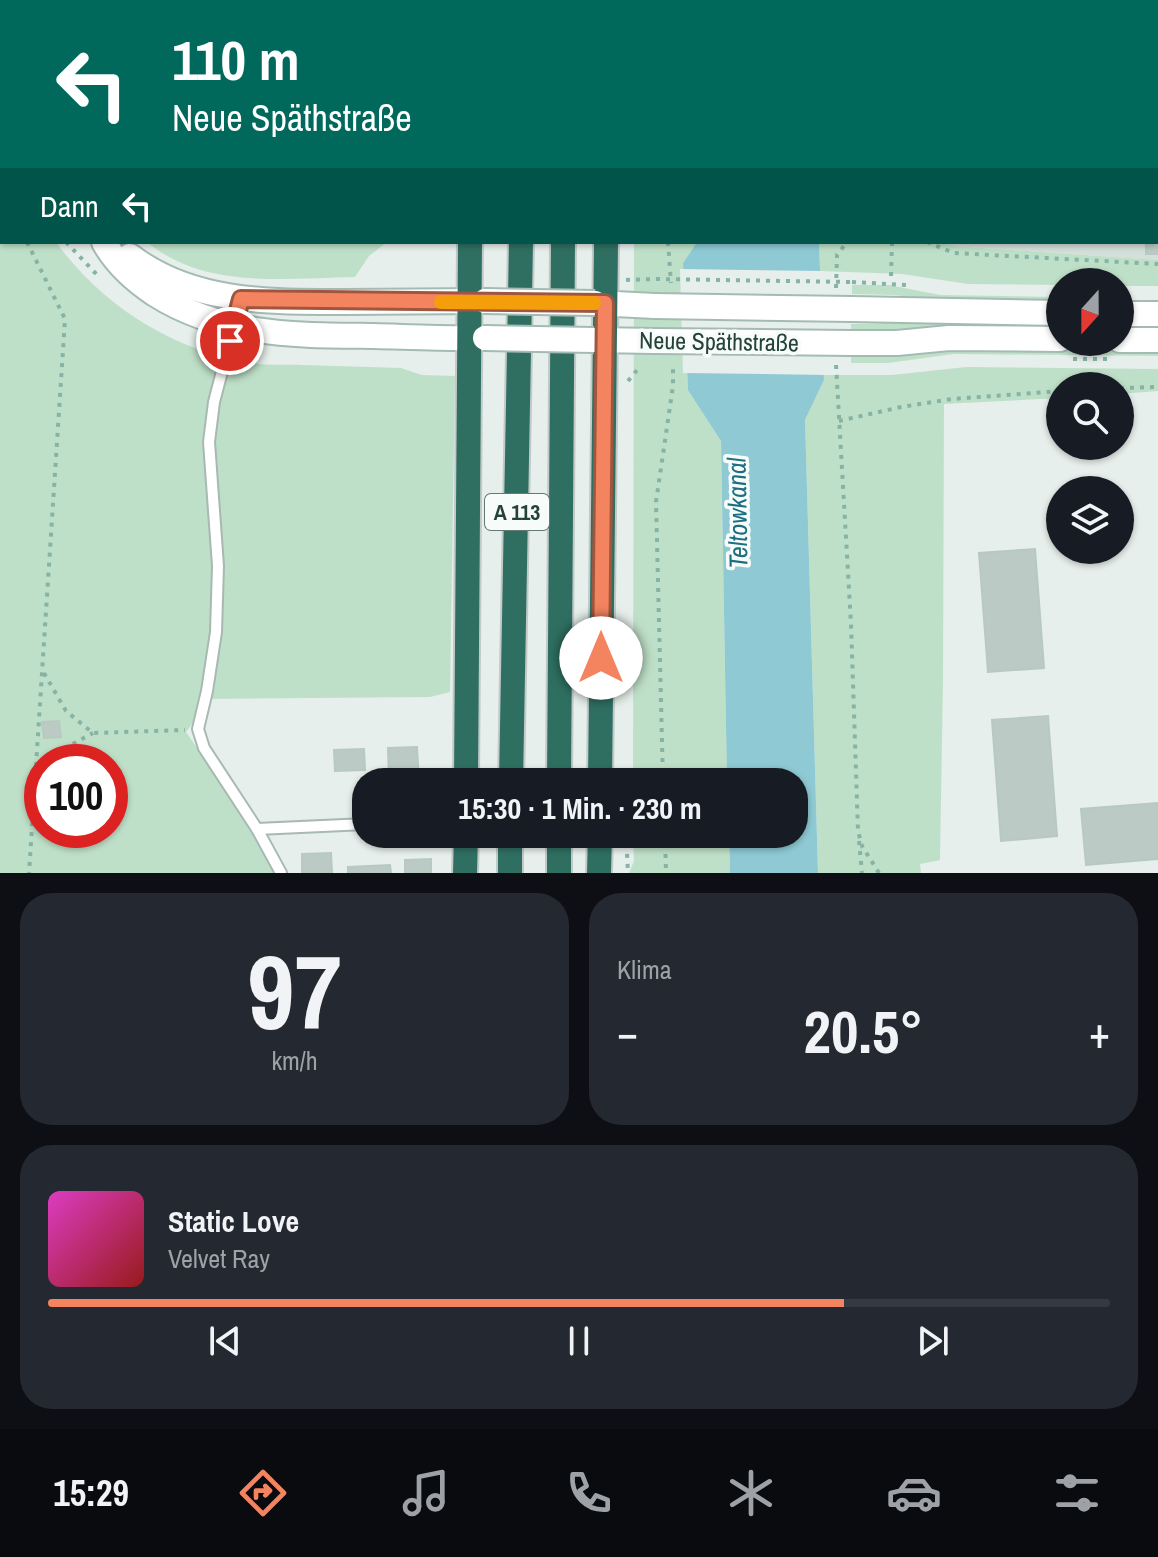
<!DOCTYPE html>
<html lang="de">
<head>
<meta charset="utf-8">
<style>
	:root { --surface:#171b24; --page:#242831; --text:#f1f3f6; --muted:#9ea1a6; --line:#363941; --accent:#f4845f }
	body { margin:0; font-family:"Archivo Narrow",sans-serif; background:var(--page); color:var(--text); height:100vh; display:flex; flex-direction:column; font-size:30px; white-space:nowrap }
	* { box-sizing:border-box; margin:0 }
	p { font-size:26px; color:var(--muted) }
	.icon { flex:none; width:44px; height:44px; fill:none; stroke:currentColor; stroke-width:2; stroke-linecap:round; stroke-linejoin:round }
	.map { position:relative; height:873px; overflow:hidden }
	.drawer { display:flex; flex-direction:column; gap:20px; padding:20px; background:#0d0f14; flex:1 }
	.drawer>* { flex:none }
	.top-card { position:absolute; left:0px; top:0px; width:1158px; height:244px; box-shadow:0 2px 6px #0004; background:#00695c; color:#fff; overflow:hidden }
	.needle { width:52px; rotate:201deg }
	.controls { position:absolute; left:1046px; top:268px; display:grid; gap:16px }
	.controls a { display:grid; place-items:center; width:88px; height:88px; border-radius:50%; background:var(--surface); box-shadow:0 2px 6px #0004; font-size:40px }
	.speed { position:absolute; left:24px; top:744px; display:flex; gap:16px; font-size:40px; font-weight:700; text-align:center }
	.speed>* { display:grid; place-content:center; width:104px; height:104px; border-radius:50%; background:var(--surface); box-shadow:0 2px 6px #0004; line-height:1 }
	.speed .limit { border:12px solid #d22; background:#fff; color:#111 }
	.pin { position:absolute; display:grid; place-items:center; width:68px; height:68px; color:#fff; margin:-34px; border:4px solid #fff; border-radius:50%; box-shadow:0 2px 8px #0007 }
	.me { position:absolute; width:88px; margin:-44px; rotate:0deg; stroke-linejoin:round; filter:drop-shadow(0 0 6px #0008) }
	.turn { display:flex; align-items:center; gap:28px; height:168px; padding:0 40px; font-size:36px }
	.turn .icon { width:104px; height:104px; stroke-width:2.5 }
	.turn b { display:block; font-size:56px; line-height:68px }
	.then { display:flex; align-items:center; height:76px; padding:0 40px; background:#0003; gap:16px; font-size:30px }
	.big { font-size:60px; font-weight:700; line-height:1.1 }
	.drawer .widget { flex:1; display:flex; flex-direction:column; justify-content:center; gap:12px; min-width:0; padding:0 28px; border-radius:32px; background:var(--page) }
	.drawer .dial { align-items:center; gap:0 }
	.dial b { font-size:104px; line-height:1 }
	.song { display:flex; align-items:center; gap:24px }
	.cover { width:96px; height:96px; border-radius:12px; background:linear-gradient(135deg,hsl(310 70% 55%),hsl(0 70% 35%)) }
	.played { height:8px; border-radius:4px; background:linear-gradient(90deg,var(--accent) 75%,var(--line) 75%) }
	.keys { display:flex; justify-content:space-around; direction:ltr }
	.heat { display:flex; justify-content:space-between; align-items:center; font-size:44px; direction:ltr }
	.drawer .tiles { flex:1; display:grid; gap:20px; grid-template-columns:1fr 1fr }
	.widget:last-child { grid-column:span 2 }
	.trip { position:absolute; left:352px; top:768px; width:456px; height:80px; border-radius:32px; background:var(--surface); box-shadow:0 2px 6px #0004; font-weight:700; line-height:80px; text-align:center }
	.tabs { display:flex; height:128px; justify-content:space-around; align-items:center; background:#090b0e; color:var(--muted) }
	.tabs .icon { width:56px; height:56px }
	.tabs .current { color:var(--accent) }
	.tabs b { font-size:36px; color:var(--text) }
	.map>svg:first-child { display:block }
</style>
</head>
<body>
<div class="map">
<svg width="1158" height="873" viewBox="0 0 1158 873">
	<rect width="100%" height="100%" fill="#e6efeb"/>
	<path fill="#d4dfda" d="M1156 174H1158V260L954 246 944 242H1156Z"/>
	<g fill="#bfe0c8" fill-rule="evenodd">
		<path d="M0 0H16L2 2V242H56C102 306 175 352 254 363 270 366 287 364 303 365 336 366 369 367 401 368L422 375 455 376 450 692 430 697 211 699 186 732 272 857 279 873H0ZM42 762H110V830H42Z"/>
		<path d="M71 0H364L71 2Z"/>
		<path d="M800 0H1158V174H1156V2Z"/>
		<path d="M147 242H387L369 256 355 277C285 278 205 290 147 242Z"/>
		<path d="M634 242H697L683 263 688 389 721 441 727 782H633Z"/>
		<path d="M819 242H944L954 246 1158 260V286H1120V282H1060V285L968 284 902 274 820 271Z"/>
		<path d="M852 285H889L940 295 1060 297V303L935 301 896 295 852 294Z"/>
		<path d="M946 322 1060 323V330L851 334V324Z"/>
		<path d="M960 348 1158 351V356L954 354 888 363H851V354Z"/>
		<path d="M966 367 1158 369V391L1120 394V386H1060V398L944 404 943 680 940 860 920 864 921 873H818L805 420 824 380V375H892Z"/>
		<path d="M633 834H729L730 873H629L634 861Z"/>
	</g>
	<path fill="#8ec9d4" d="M697 242H819L824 380 805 420 818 873H730L729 834H794V782H727L721 441 688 390 683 263Z"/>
	<path fill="#e6efeb" d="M680 269 824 271 828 375 683 373Z"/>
	<g fill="#bbcac4" stroke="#b8c9c2" stroke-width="2">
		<path d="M1156 236 1158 254H1146V242H1156Z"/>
		<path d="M1035 549 1044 668 988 672 979 553Z"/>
		<path d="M1048 716 1057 836 1001 841 992 720Z"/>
		<path d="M59 721 61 737 44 738 42 722Z"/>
		<path d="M417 747 419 782H389L388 748Z"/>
		<path d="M364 749 365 770 335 771 334 750Z"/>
		<path d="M1158 803V859L1086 865 1081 809Z"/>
		<path d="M331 853 332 873H302V854Z"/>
		<path d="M431 859V873H405V860Z"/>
		<path d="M390 865 391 873H348V867Z"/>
	</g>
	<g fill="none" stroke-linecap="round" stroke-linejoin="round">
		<defs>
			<g id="lane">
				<path d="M241 299 214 402 209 442 218 566 216 632 207 691 198 729 204 748 257 829 281 873"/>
				<path d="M257 829 366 824"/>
			</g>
			<g id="secondary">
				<path d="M46 0V2"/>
				<path d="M104 242C116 264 134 280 155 294 223 337 298 335 374 336 411 337 448 339 485 338"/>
				<path d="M130 256C191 303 269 302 343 302 390 302 438 301 485 301"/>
				<path d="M595 303 655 306"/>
				<path d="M852 309 1060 313"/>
				<path d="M1120 314H1158"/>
				<path d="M594 340 655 341"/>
				<path d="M1120 340H1158"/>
				<path d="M851 343H897L949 338 1060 339"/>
			</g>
			<g id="highway">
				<path d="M477 2V0"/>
				<path d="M523 2V0"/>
				<path d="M565 2V0"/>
				<path d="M610 2V0"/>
				<path d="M466 782 470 242"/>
				<path d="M511 782 521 242"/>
				<path d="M559 782 563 242"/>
				<path d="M600 782 606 242"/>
				<path d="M559 834V873"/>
				<path d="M465 873 466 834"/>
				<path d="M510 873V834"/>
				<path d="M599 873 600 834"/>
			</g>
		</defs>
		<use href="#lane" stroke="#a8b8b2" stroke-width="14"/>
		<use href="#secondary" stroke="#a4bbb3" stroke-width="28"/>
		<use href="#highway" stroke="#c2cac8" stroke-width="28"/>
		<g stroke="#86b3a5" stroke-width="4" stroke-dasharray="4 6" stroke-linecap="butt">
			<path d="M643 0V2"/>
			<path d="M229 2V0"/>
			<path d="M443 2V0"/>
			<path d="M948 2V0"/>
			<path d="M1156 114H1158"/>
			<path d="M0 196 2 200"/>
			<path d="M27 242 65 319 29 873"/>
			<path d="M66 242 100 278"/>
			<path d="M668 242 671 283"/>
			<path d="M927 242 954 253 1158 264"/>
			<path d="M891 276 892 242"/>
			<path d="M626 280 656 279"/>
			<path d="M852 282 906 285"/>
			<path d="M836 288 837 255 847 242"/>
			<path d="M1073 359H1108"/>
			<path d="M836 365 851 624 858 831 862 846 879 873"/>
			<path d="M628 381 637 370"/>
			<path d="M1120 388 1158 387"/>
			<path d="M839 421 901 407 952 399 1060 391"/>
			<path d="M44 673 66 711 93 733 185 730"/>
			<path d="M49 762 60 751 93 733"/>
			<path d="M663 782 656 502 673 386V364"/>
			<path d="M626 834 628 873"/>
			<path d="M665 834 666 873"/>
			<path d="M859 841 862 873"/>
		</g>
		<use href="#lane" stroke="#fff" stroke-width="10"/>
		<use href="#secondary" stroke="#fff" stroke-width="24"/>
		<use href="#highway" stroke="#2f6f62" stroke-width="24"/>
		<defs>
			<g id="secondary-bridge">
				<path d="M485 301 595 303"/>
				<path d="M655 306 852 309"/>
				<path d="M485 338 594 340"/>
				<path d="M655 341 851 343"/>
			</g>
		</defs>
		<use href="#secondary-bridge" stroke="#a4bbb3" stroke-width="28" stroke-linecap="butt"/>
		<path stroke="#86b3a5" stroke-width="4" stroke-dasharray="4 6" stroke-linecap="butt" d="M656 279 852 282"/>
		<use href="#secondary-bridge" stroke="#fff" stroke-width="24"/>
	</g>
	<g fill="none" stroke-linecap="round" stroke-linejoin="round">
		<defs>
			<path id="route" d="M230 341 241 299 605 303 601 658"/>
		</defs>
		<use href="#route" stroke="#9f563e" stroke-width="20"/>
		<use href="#route" stroke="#f4845f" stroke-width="14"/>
		<path stroke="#f59e0b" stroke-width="14" d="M441 302 594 303"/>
	</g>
	<g text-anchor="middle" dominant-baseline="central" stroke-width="7" stroke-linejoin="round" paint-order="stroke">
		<rect fill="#f7fbf9" stroke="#637a73" stroke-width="2" x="485" y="494" width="64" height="36" rx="6"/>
		<g font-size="22" font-weight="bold" fill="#24423a">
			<text x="517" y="512">A 113</text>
		</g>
		<g font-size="24" fill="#24423a" stroke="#f7fbf9">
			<text transform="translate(719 341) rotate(1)">Neue Späthstraße</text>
		</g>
		<g font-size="26" font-style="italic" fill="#1c6f80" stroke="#f7fbf9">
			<text transform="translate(737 513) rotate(-91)">Teltowkanal</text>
		</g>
	</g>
</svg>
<div class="controls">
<a><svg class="needle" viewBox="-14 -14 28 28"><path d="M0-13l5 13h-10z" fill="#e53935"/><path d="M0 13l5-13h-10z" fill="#9ea1a6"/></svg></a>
<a><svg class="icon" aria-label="search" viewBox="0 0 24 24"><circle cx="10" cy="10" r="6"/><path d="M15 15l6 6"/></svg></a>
<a><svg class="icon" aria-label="layers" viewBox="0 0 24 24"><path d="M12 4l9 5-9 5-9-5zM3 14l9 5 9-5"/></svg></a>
</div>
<div class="speed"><div class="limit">100</div></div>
<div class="pin" style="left:230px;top:341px;background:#d93025"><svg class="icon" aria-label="arrive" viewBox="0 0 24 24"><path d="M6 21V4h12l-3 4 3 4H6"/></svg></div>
<svg class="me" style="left:601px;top:658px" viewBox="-20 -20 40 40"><circle r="19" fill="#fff"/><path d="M0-13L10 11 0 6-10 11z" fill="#f4845f"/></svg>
<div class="trip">15:30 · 1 Min. · 230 m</div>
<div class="top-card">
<div class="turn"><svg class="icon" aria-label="left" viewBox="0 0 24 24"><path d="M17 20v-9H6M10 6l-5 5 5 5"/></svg><div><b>110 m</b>Neue Späthstraße</div></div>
<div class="then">Dann<svg class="icon" aria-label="left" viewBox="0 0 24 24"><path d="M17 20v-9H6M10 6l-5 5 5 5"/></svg></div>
</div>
</div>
<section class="drawer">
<div class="tiles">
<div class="widget dial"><b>97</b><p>km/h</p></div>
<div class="widget"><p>Klima</p>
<div class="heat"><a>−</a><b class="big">20.5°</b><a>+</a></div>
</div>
<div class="widget">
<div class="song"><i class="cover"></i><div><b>Static Love</b><p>Velvet Ray</p></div></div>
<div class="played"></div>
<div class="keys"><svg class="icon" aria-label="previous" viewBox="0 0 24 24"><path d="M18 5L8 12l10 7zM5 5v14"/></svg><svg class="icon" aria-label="pause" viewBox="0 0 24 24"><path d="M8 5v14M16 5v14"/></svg><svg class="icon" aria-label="next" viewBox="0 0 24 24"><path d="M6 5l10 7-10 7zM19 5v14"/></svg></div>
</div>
</div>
</section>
<nav class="tabs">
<b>15:29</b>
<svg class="icon current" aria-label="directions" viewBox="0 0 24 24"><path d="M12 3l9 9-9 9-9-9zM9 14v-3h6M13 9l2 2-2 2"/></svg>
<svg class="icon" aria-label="music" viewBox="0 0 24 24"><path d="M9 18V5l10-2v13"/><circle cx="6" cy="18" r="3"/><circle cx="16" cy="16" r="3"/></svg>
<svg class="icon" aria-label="phone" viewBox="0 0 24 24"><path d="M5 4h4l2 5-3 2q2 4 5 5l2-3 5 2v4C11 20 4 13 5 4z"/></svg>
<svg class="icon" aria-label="climate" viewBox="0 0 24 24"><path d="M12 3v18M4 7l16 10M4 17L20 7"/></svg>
<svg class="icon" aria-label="car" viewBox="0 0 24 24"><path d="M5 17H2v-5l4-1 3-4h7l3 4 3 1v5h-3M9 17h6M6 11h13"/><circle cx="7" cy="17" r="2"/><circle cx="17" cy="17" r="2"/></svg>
<svg class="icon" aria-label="filters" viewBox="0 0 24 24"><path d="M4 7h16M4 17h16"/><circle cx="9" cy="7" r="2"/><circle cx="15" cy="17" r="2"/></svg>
</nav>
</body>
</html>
